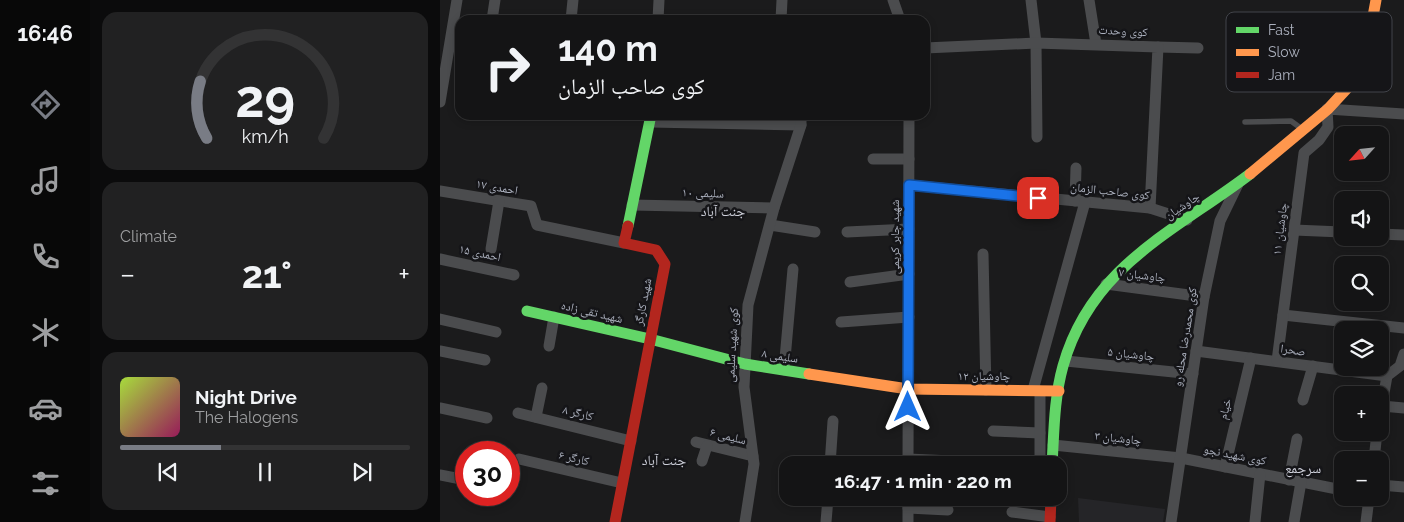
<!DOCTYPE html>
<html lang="en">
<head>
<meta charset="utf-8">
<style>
	:root { --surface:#141415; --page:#212122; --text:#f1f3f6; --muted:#9d9ea0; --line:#333334; --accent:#797c85 }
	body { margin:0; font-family:Raleway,"Noto Naskh Arabic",sans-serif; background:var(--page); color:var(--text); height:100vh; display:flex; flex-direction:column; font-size:19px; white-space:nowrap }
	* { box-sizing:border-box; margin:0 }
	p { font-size:16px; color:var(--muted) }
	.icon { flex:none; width:28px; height:28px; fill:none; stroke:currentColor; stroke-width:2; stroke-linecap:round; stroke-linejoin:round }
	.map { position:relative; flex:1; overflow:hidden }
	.side { display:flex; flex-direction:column; gap:12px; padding:12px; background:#0b0b0c; width:350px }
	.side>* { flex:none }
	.guide { position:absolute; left:15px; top:15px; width:475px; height:105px; border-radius:15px; box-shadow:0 2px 8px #0003,0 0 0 1px var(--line); background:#141415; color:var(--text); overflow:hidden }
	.needle { width:32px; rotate:243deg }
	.buttons { position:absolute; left:894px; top:126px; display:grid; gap:10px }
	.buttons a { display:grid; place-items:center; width:55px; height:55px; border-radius:10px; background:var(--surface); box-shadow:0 2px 8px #0003,0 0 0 1px var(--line); font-size:25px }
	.speed { position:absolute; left:15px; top:441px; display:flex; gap:10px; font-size:25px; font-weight:700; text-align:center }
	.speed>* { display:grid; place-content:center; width:65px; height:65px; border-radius:50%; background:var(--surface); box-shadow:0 2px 8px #0003,0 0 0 1px var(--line); line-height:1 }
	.speed .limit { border:8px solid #d22; background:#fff; color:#111 }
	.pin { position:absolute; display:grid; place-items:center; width:42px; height:42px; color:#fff; margin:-21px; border-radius:10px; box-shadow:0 2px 8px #0006 }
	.me { position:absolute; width:55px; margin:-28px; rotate:0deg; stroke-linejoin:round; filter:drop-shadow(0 0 4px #0008) }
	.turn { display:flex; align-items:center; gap:18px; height:105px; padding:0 20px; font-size:22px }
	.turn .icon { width:65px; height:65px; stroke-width:2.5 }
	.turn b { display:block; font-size:35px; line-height:42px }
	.big { font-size:38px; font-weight:700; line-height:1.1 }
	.side .widget { flex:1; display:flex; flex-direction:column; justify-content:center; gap:8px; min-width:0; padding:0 18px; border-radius:15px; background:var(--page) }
	.side .dial { align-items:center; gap:0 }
	.dial svg { height:130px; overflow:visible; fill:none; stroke:var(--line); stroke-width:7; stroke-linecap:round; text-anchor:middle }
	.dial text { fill:var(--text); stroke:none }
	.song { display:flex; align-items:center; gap:15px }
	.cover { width:60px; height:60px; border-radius:8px; background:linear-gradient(135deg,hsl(80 70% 55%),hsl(330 70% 35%)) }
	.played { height:5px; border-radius:2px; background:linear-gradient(90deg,var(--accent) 35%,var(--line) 35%) }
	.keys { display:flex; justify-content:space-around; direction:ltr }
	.heat { display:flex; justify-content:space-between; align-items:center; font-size:28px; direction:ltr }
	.trip { position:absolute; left:339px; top:456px; width:288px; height:50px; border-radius:15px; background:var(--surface); box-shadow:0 2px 8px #0003,0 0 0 1px var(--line); font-weight:700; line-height:50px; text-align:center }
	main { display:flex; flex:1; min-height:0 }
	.menu { display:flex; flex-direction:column; width:90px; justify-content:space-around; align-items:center; background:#080808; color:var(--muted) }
	.menu .icon { width:35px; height:35px }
	.menu .on { color:var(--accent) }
	.menu b { font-size:22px; color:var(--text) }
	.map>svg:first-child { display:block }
</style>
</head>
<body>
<main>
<nav class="menu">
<b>16:46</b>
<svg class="icon on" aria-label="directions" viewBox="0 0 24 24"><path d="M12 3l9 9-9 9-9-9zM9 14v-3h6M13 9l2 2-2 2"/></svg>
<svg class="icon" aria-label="music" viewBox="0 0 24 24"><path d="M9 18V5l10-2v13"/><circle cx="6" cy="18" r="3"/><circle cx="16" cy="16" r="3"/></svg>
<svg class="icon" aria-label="phone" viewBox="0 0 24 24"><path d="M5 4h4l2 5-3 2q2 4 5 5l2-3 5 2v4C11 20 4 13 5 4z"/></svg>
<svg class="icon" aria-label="climate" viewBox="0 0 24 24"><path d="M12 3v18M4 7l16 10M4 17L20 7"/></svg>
<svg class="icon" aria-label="car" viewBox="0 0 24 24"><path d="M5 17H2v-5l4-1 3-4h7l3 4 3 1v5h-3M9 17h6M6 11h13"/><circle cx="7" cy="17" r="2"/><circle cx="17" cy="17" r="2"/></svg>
<svg class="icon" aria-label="filters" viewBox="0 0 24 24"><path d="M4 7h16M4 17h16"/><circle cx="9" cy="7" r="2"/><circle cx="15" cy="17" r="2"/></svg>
</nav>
<section class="side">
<div class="widget dial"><svg viewBox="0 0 100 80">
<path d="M14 69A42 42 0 1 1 86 69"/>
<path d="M14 69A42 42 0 0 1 10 34" stroke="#797c85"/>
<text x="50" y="56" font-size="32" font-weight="700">29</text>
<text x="50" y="72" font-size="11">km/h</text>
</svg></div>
<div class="widget"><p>Climate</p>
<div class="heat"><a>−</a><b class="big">21°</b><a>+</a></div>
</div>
<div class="widget">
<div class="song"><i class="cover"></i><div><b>Night Drive</b><p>The Halogens</p></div></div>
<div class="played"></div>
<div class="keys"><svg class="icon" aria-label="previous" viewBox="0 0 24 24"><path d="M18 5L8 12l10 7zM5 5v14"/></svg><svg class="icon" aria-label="pause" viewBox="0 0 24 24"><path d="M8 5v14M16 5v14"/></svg><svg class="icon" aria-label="next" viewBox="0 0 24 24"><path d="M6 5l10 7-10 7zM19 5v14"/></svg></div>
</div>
</section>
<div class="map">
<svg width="964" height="522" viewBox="0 0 964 522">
	<rect width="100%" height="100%" fill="#1b1b1c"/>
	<path fill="#252528" d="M638 498 725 509 723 522H639Z"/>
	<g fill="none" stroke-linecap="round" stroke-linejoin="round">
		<path stroke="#4b4c4e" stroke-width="5.5" d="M805 122 851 121 862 129"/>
		<g stroke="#4b4c4e" stroke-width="11">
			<path d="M453 0 460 20"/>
			<path d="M591 0 596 43 597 137"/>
			<path d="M649 0 656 44"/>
			<path d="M52 20 55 0"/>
			<path d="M131 20 133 0"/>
			<path d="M218 20 219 0"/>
			<path d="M341 20 342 0"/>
			<path d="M718 47 758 48"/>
			<path d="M485 48 596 43 718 47 710 208"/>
			<path d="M820 74 916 78"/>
			<path d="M0 102 17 0"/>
			<path d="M210 122 361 125"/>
			<path d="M433 159H469"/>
			<path d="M469 185 710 208 747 220"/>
			<path d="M0 191 91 206 97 225 184 243"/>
			<path d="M635 201 636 168"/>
			<path d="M192 205 334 208"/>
			<path d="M330 225 375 232"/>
			<path d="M854 230 902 232"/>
			<path d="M407 232 469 229"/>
			<path d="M940 234 964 235"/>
			<path d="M51 249 59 201"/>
			<path d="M543 254 546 390"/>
			<path d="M0 259 74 275"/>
			<path d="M410 282 469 274"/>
			<path d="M666 284 764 297"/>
			<path d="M843 315 964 328"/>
			<path d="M0 319 56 332"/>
			<path d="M401 322 469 317"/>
			<path d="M109 346 114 317"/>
			<path d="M0 351 45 360"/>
			<path d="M756 351 947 376"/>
			<path d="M626 361 753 374"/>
			<path d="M837 361 864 153 879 140 888 127 887 109 964 114"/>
			<path d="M344 370 353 269"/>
			<path d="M593 390 645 202"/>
			<path d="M863 400 873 366"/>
			<path d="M942 406 964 408"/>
			<path d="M0 408 47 418"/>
			<path d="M78 413 191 441"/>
			<path d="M940 416 947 376 960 366 964 354"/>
			<path d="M96 417 102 388"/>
			<path d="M900 428 902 429"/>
			<path d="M553 431 600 433"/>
			<path d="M921 432 937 436"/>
			<path d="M256 442 313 456"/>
			<path d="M613 445 741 458 902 490"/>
			<path d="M79 459 182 483"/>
			<path d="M468 459 512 461"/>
			<path d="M934 460 937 432"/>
			<path d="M262 461 267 446"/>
			<path d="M390 465 393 421"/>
			<path d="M468 465 469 115"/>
			<path d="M600 465V391"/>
			<path d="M785 467 811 358"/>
			<path d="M0 475 26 480"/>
			<path d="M849 480 857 439"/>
			<path d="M940 485 964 487"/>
			<path d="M468 508 508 510"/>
			<path d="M572 512 610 517"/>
			<path d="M305 522 314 464 304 387 308 305 334 208 361 125V115"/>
			<path d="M386 522 388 498"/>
			<path d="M468 522V498"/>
			<path d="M731 522 764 297 780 221 798 184"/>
			<path d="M815 522 820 474"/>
			<path d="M854 522 861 482"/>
			<path d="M926 522 929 498"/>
		</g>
		<g stroke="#63d668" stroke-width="11">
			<path d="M188 226 211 115"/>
			<path d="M87 311 210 339 305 364 369 374"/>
			<path d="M612 465C614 432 614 398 623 366 651 266 735 231 810 174"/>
		</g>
		<g stroke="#ff974d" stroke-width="11">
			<path d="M810 174 888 109 912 83 920 67 927 49 936 0"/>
			<path d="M369 374 468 389 619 391"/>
		</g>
		<g stroke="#b3261e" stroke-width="11">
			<path d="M175 522 225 264 216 250 184 243 188 226"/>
			<path d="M610 522 611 498"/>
		</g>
	</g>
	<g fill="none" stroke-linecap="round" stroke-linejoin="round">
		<defs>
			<path id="route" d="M468 407 469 185 598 198"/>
		</defs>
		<use href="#route" stroke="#114b97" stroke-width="12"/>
		<use href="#route" stroke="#1a73e8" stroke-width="9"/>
	</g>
	<g text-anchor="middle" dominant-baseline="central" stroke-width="5" stroke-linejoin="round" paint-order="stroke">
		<g font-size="12" fill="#abb0bd" stroke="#151518">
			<text transform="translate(683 31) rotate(3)">کوی وحدت</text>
			<text transform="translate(57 187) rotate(10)">احمدی ۱۷</text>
			<text transform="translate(670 191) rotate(6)">کوی صاحب الزمان</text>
			<text transform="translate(263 193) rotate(2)">سلیمی ۱۰</text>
			<text transform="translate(742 206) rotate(-34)">چاوشیان</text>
			<text transform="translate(840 229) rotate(-83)">چاوشیان ۱۱</text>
			<text transform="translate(455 237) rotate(-90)">شهید جابر کریمی</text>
			<text transform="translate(40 253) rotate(12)">احمدی ۱۵</text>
			<text transform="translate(702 275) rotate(7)">چاوشیان ۷</text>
			<text transform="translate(203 302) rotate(-79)">شهید کارگر</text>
			<text transform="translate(152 312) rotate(13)">شهید تقی زاده</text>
			<text transform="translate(745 337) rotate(-81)">کوی محمدرضا محله رو</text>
			<text transform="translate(292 345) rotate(-87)">کوی شهید سلیمی</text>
			<text transform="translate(853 350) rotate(8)">صحرا</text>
			<text transform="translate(691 354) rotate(6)">چاوشیان ۵</text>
			<text transform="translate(340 356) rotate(9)">سلیمی ۸</text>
			<text x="544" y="376">چاوشیان ۱۲</text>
			<text transform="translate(785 409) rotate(-76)">خیام</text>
			<text transform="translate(138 413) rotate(14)">کارگر ۸</text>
			<text transform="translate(288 436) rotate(14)">سلیمی ۶</text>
			<text transform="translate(678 438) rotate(6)">چاوشیان ۳</text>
			<text transform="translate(795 455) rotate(11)">کوی شهید نجو</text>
			<text transform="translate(134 458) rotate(13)">کارگر ۶</text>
		</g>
		<g font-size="14" fill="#cdcfd9" stroke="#151518">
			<text x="283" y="211">جنت آباد</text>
			<text x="224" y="460">جنت آباد</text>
			<text x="863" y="468">سرجمع</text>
		</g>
	</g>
	<rect x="786" y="12" width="166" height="80" rx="8" fill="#151518" stroke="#42444a" stroke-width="1"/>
	<rect x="796" y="27" width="23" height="6" fill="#63d668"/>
	<rect x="796" y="49" width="23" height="7" fill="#ff974d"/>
	<rect x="796" y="72" width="23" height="6" fill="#b3261e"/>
	<g font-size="14" fill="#abb0bd">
		<text x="828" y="35">Fast</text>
		<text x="828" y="57">Slow</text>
		<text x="828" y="80">Jam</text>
	</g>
</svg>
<div class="buttons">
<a><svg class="needle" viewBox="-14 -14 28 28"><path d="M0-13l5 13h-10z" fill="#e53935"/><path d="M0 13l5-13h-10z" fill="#9d9ea0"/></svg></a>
<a><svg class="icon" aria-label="sound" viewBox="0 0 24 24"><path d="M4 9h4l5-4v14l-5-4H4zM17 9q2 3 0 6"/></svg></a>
<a><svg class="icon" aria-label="search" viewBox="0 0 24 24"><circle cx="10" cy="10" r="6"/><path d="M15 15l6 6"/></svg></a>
<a><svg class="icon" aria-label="layers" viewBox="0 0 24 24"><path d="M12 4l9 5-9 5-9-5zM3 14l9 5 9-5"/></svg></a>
<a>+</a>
<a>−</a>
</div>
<div class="speed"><div class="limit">30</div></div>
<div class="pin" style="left:598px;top:198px;background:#d93025"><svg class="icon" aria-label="arrive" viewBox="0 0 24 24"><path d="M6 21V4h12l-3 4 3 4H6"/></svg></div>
<svg class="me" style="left:468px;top:407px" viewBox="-20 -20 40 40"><path d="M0-17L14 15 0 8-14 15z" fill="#1a73e8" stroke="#fff" stroke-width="4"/></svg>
<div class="trip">16:47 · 1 min · 220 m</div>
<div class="guide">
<div class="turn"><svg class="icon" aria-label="right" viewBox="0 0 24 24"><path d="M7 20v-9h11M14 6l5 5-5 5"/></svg><div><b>140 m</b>کوی صاحب الزمان</div></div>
</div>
</div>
</main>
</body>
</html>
